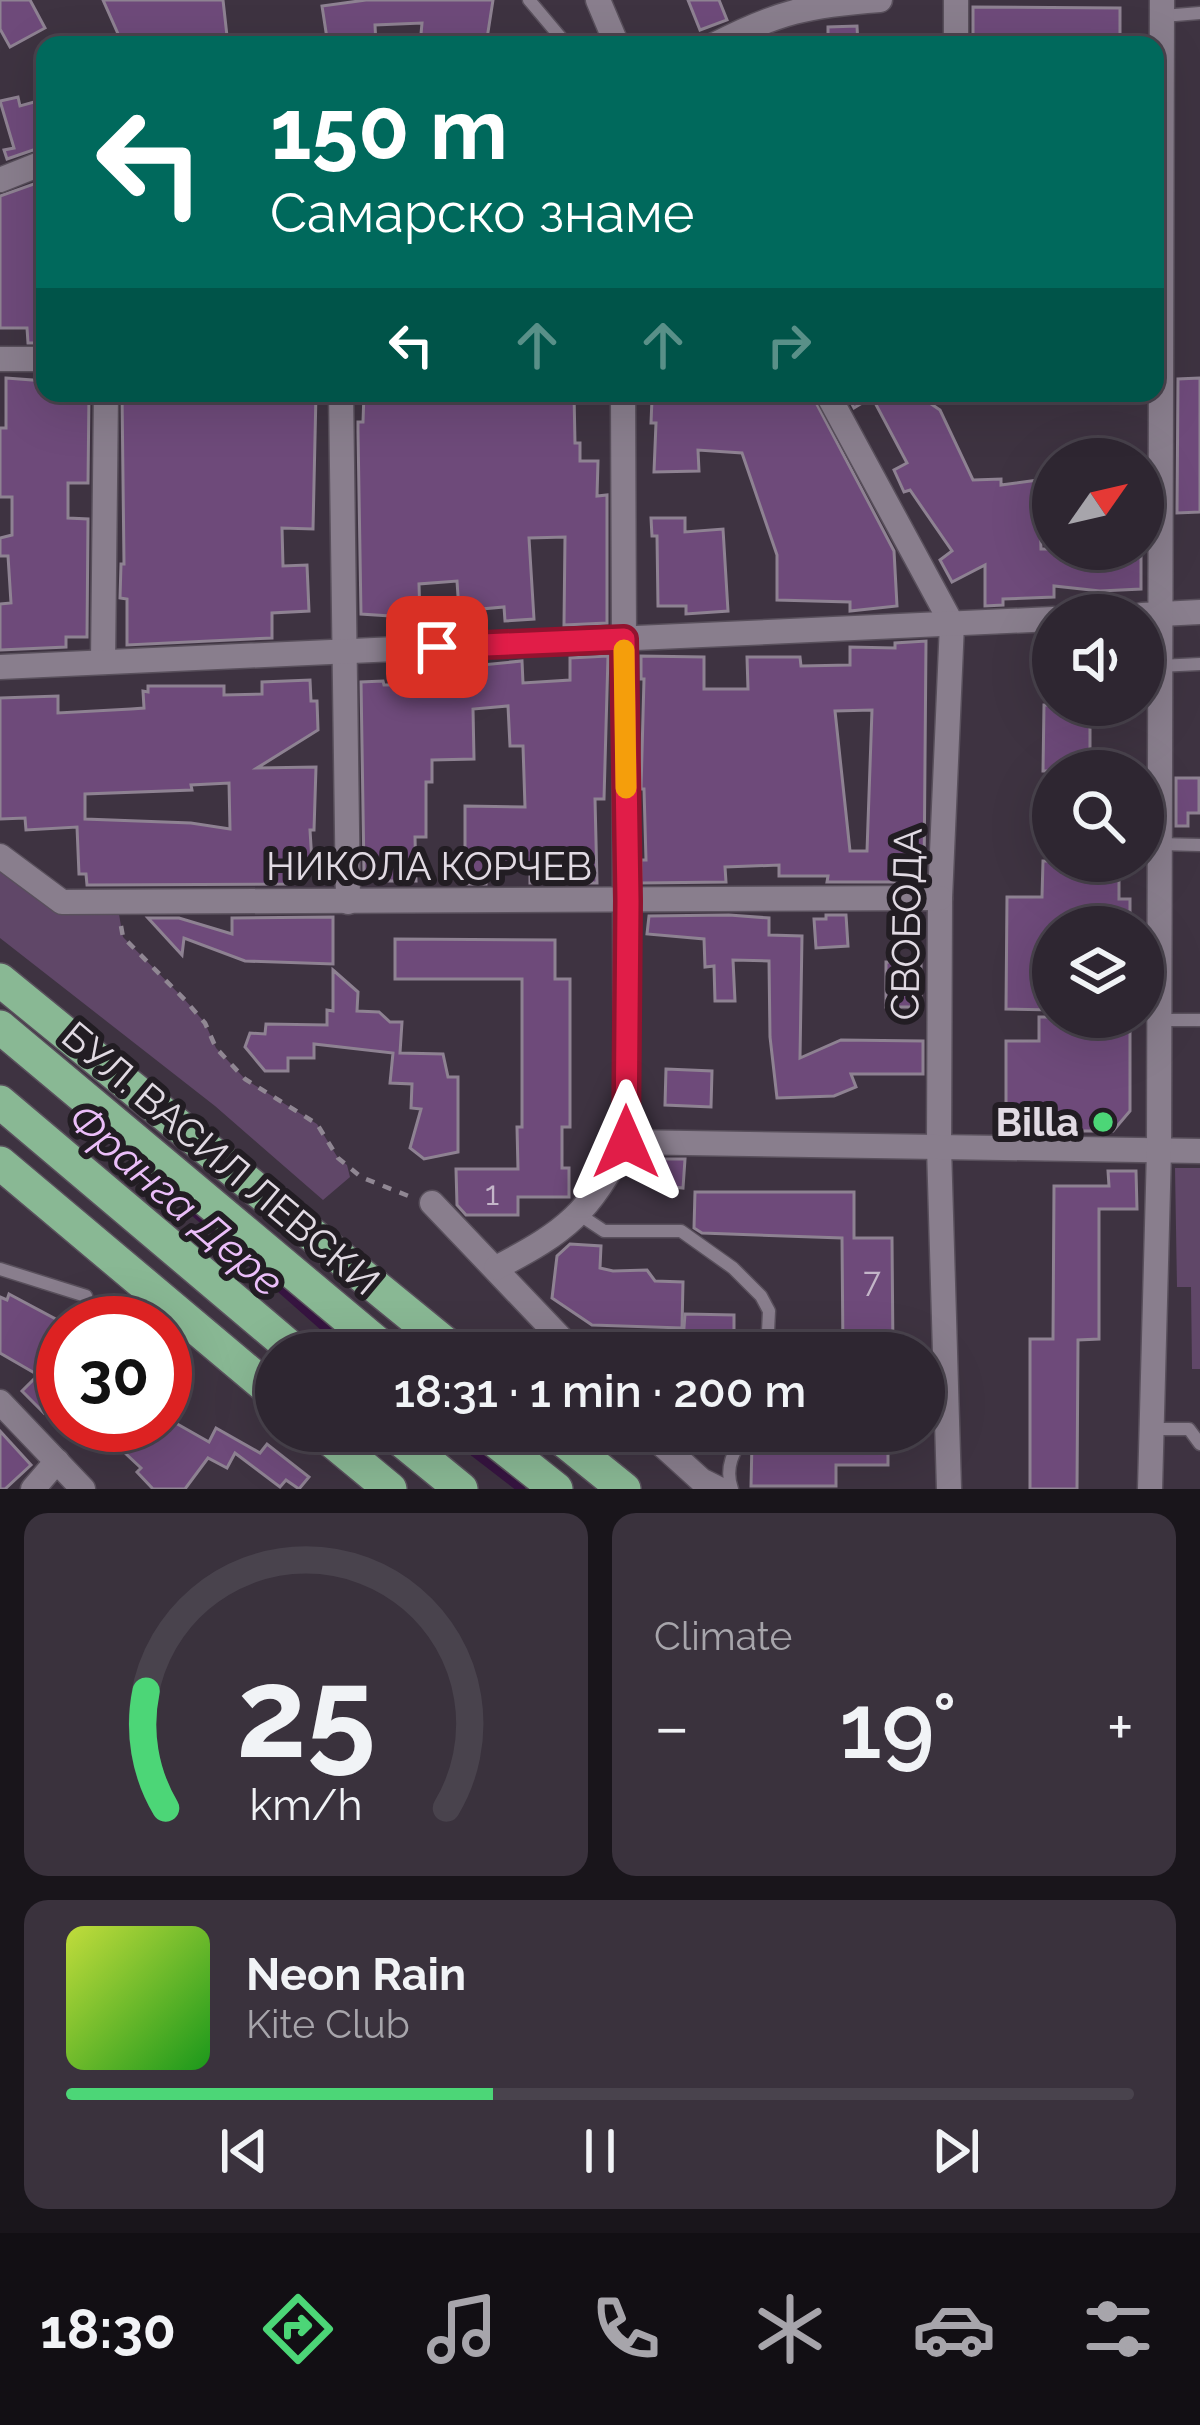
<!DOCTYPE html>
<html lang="en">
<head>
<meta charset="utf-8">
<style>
	:root { --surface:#2e2631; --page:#3a323d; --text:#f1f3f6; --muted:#a7a5ab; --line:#49434d; --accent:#4cd677 }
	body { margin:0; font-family:Raleway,sans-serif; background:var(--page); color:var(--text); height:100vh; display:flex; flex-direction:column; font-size:45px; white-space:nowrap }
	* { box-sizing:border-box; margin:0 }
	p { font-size:39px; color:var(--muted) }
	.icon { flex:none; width:66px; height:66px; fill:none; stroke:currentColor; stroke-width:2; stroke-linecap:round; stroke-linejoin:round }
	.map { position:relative; height:1489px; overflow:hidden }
	.details { display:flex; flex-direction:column; gap:24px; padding:24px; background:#19151b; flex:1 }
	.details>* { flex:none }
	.hud { position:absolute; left:36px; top:36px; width:1128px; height:366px; border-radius:24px; box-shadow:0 12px 48px #0002,0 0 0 3px var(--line); background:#00695c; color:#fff; overflow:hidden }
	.needle { width:78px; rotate:56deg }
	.controls { position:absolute; left:1032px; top:438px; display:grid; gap:24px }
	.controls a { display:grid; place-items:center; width:132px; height:132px; border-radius:50%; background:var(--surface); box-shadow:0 12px 48px #0002,0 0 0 3px var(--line); font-size:60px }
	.speed { position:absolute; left:36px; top:1296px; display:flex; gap:24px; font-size:60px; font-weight:700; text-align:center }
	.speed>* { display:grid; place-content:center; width:156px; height:156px; border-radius:50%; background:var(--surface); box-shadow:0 12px 48px #0002,0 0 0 3px var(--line); line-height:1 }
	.speed .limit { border:18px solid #d22; background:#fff; color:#111 }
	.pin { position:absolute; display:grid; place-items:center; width:102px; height:102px; color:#fff; margin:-51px; border-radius:24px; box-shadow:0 6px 18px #0006 }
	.me { position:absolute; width:132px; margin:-66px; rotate:0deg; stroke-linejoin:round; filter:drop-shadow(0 0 9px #0008) }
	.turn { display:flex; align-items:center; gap:42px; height:252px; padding:0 36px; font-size:54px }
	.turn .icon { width:156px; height:156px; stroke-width:2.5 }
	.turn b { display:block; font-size:84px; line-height:102px }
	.lanes { display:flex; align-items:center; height:114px; padding:0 36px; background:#0003; justify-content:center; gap:60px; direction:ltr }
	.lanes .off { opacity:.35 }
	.big { font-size:90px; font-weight:600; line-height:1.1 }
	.details .widget { flex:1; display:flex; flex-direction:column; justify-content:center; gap:18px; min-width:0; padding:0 42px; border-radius:24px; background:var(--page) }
	.details .dial { align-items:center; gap:0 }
	.dial svg { height:312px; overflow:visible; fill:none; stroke:var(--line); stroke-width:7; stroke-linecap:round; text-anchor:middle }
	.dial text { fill:var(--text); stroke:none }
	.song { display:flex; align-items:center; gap:36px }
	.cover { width:144px; height:144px; border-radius:18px; background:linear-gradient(135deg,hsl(70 70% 55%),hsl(120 70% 35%)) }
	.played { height:12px; border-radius:6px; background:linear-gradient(90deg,var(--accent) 40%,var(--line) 40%) }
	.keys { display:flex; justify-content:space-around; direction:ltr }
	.heat { display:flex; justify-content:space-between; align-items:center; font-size:66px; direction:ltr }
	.details .tiles { flex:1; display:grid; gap:24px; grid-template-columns:1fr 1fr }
	.widget:last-child { grid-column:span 2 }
	.trip { position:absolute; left:255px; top:1332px; width:690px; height:120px; border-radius:60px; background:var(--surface); box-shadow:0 12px 48px #0002,0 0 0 3px var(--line); font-weight:600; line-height:120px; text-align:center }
	.tab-bar { display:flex; height:192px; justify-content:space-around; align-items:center; background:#120f14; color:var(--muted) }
	.tab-bar .icon { width:84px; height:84px }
	.tab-bar .on { color:var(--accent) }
	.tab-bar b { font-size:54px; color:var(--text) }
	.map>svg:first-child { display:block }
</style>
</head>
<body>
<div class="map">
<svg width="1200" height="1489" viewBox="0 0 1200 1489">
	<rect width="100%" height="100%" fill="#3e3341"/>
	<g fill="#604768">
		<path d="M0 856 62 902 117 903 123 937 185 1000 205 1023 216 1048 245 1079 317 1124 338 1158 347 1165 350 1177 323 1200 215 1106 0 938Z"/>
		<path d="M1175 1168H1200V1369H1192L1191 1287H1177Z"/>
	</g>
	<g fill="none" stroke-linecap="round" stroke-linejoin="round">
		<g stroke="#361440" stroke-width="8">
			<path d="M152 1175 353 1353"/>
			<path d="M446 1431 521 1489"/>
		</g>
	</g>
	<g fill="#6e4a7a" stroke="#8e8292" stroke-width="3" fill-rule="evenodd">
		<path d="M0 0H30L45 28 10 47 0 29Z"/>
		<path d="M103 0H223L228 45H123Z"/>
		<path d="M366 0H493L486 45H420L422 23 375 25 376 45H328L322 6Z"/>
		<path d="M688 0H719L727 20 700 30Z"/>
		<path d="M973 7 1120 8V45H973Z"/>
		<path d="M857 26 858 45H828V27Z"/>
		<path d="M18 97 20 106 45 99V146L7 159 4 150 14 148 0 101Z"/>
		<path d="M42 181 45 343H28L27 328H0V196Z"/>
		<path d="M6 378 45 381V393H89L88 483H68V518L88 519 87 637H66V647L0 650V604L11 603 8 556H0V538L12 535V497H0V428H6Z"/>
		<path d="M1200 378V512L1177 513 1178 379Z"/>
		<path d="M122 393H316L313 529 282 528 283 566 307 565 309 611 272 613V638L127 645V599L120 598 121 564H124Z"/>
		<path d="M364 393H574L575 443H580V461H598L597 496 607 495V623L564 625 565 537 529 538 534 619 505 621 504 607 459 611 457 581 419 584 420 618 361 614 358 432V422H363Z"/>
		<path d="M726 393H811L894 551 897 606 850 611V602L777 600V555L742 453 698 450 699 471 654 472 656 423H651L652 399 727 398Z"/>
		<path d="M846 393H915L940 410 973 480 1001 479V485L1053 478V506L1040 505 1041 549H1141V589L1100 591 1054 586V597L1003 599V605L985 606V565L952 582 940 560 952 551 910 490 904 492 894 470 907 463 872 397 854 408Z"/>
		<path d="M651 518H685V532L723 529 728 611 686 614V606H658L657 536H652Z"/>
		<path d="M926 641 924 882H827L828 876H779V865L725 867 726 882 641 883V860H646L644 789H641L644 679H641V656L704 657V689H748L747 657H800L801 666 850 665V647L895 648V643ZM872 710 867 851H850L835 711Z"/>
		<path d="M608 656 604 799H595L597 883H530V864L486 862V884H465V806L525 807 523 746H510L508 706 473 709 474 759 432 760V782H426V837H415L416 881H386V872H364L361 682 383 681 384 685 452 684 451 668 522 661 523 683 570 680V658Z"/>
		<path d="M310 680 311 701H317L318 730 257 768 316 767 314 830H310L312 862 288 863 289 884 87 885 86 874H79L77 827 26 830 25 818 0 819V698L58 696V713L131 709 144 708 143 691 148 692V686H224V695L262 694V682ZM229 783 230 829 191 823 85 819V794L192 790 191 785Z"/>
		<path d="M1044 705H1090V771H1043Z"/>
		<path d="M1176 778H1199V813H1188V826H1176Z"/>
		<path d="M1043 861H1119V899H1130V927H1053V1010L1006 1009 1007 897H1042Z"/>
		<path d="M729 915 769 918V935L802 936 800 1058 841 1040 923 1041V1074H851L856 1087 834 1096 777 1098 770 1037 769 961 733 960 735 1001H715L714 966 705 967 704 939 647 934 649 916Z"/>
		<path d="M826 915H846L848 946 816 948 814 919H826Z"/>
		<path d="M333 917V964L245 961 184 938 182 955 148 918H179L232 934V918Z"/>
		<path d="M395 939 555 940V979H570V1127H562V1168H569V1197H518V1215H466L457 1205 456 1169H518L517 1127H522V979H395Z"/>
		<rect x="886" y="962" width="35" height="45"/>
		<path d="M333 970 358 992 357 1011 379 1012 390 1022H402L400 1053 443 1054 448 1077H458V1152L424 1159 410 1148 421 1109 411 1108 412 1084 390 1083 393 1053 314 1044V1058H288V1071H265L245 1047 250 1033 265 1034 266 1024 327 1025V1010L333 1011Z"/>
		<path d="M1039 1017H1130V1111L1113 1131H1006V1041H1039Z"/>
		<path d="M666 1069 712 1071 711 1107 665 1105Z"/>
		<path d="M654 1159H685L683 1188 652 1185Z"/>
		<path d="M1108 1171H1136L1137 1209H1099V1339L1078 1340 1077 1489H1030V1339H1053L1054 1186H1109Z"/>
		<path d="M695 1192H854V1238H892L893 1353H843L842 1238 702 1233 694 1228Z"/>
		<path d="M570 1244 601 1246 600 1268 613 1271 647 1270 655 1281 683 1282 682 1328 592 1325 552 1298 557 1256Z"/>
		<path d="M9 1294 63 1323V1393L44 1413 22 1391 38 1375 0 1353V1297L7 1300Z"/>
		<path d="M685 1314 734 1315V1333H755V1353H697L683 1341Z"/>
		<path d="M165 1417 209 1442 216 1428 260 1453 267 1444 309 1477 299 1489 286 1480 280 1487 235 1453 227 1468 208 1458 185 1489H153L137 1472 141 1468 110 1439 98 1450 74 1425H165Z"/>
		<path d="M0 1431 31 1465 5 1489H0Z"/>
		<path d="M836 1431H888V1465H836V1486H751L752 1442H836Z"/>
	</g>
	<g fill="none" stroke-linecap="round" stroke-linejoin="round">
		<defs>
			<g id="service">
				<path d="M529 0 567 45"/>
				<path d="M1163 16 1200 13"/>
				<path d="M1159 666 1200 664"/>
				<path d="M1159 844 1200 845"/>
				<path d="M1160 1020H1200"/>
				<path d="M580 1215 604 1231H681L733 1268 761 1296 769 1311 767 1353"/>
				<path d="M0 1269 86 1296"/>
				<path d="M1152 1429H1189L1200 1444"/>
				<path d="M732 1489C724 1467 734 1451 746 1431"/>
			</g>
			<g id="minor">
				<path d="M598 0 617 45"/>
				<path d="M714 45C778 12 809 5 880 0"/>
				<path d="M956 45V0"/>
				<path d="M0 180 45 162"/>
				<path d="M0 359H45"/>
				<path d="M341 393 348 902"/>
				<path d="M827 393 952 624 940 898 939 1147 949 1489"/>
				<path d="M1142 615 1200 612"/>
				<path d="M103 662 106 393"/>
				<path d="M0 667 1053 619"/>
				<path d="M0 856 62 902 940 898"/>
				<path d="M626 1142 1200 1151"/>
				<path d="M432 1203 575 1353"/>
				<path d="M496 1268C569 1230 587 1214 626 1142L623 393"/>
				<path d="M0 1402 83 1489"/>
				<path d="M647 1431 701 1480 719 1489"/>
				<path d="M33 1489 57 1461"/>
				<path d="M1150 1489 1159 1150 1162 0"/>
			</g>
			<g id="trunk">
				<path d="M0 980 457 1353"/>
				<path d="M0 1027 389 1353"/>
				<path d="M0 1102 297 1353"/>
				<path d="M0 1163 276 1395"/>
				<path d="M320 1431 390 1489"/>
				<path d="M390 1431 461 1489"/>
				<path d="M483 1431 556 1489"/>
				<path d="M552 1431 624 1489"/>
			</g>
		</defs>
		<use href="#service" stroke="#59505c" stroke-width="15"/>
		<use href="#minor" stroke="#59505c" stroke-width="27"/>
		<use href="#trunk" stroke="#59505c" stroke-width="36"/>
		<path stroke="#908793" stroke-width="4.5" stroke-dasharray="9 9" stroke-linecap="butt" d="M121 926 123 937 185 1000 205 1023 216 1048 245 1079 317 1124 338 1158 361 1177 411 1197"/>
		<use href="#service" stroke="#897e8d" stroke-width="12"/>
		<use href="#minor" stroke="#897e8d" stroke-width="24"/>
		<use href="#trunk" stroke="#89b894" stroke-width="33"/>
	</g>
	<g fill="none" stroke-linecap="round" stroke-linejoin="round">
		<defs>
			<path id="route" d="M437 647 624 639 628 901 626 1142"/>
		</defs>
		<use href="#route" stroke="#92132f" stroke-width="30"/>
		<use href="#route" stroke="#e11d48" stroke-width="21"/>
		<path stroke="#f59e0b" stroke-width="21" d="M624 650 626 788"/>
	</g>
	<circle fill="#4cd677" stroke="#221d23" stroke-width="4.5" cx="1103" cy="1122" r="12"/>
	<g text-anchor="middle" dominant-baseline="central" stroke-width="12" stroke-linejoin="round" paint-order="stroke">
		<g font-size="33" fill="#c4b6c9">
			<text x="492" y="1193">1</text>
			<text x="872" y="1280">7</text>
		</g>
		<g font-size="39" fill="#e1dae3" stroke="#221d23">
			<text x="429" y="866">НИКОЛА КОРЧЕВ</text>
			<text transform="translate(906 924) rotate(-89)">СВОБОДА</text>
			<text transform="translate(221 1158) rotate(40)">БУЛ. ВАСИЛ ЛЕВСКИ</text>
		</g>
		<g font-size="39" font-weight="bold" fill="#e1dae3" stroke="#221d23" text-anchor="end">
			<text x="1079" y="1122">Billa</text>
		</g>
		<g font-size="42" font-style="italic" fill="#ebbef9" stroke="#221d23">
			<text transform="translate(176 1200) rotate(41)">Франга Дере</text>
		</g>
	</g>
</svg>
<div class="controls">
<a><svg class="needle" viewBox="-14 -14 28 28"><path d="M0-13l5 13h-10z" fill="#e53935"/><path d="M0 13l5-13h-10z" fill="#a7a5ab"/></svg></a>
<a><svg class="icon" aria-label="sound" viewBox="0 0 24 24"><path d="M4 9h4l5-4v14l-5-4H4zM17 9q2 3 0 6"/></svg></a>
<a><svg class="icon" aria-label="search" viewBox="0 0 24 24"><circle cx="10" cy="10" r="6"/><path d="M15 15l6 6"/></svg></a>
<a><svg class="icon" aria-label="layers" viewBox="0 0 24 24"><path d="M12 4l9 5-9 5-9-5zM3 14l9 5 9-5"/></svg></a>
</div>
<div class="speed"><div class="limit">30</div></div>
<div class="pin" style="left:437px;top:647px;background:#d93025"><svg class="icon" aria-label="arrive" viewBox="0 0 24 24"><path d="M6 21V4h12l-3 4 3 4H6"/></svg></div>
<svg class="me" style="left:626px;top:1142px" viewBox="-20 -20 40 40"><path d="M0-17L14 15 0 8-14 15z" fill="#e11d48" stroke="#fff" stroke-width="4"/></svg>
<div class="trip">18:31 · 1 min · 200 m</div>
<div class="hud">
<div class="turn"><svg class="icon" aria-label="left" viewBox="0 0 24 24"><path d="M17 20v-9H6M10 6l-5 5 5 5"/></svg><div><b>150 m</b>Самарско знаме</div></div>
<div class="lanes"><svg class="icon" aria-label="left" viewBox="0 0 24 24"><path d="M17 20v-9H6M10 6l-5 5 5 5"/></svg><svg class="icon off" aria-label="ahead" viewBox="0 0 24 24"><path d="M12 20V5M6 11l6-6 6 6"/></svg><svg class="icon off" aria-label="ahead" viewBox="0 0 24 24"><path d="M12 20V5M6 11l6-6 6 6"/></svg><svg class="icon off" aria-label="right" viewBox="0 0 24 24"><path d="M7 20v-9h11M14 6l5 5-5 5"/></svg></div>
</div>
</div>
<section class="details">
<div class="tiles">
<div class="widget dial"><svg viewBox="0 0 100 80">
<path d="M14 69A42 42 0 1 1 86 69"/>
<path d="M14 69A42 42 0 0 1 9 39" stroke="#4cd677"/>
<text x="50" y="56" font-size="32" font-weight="700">25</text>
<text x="50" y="72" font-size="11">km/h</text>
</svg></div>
<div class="widget"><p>Climate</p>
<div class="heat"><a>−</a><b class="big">19°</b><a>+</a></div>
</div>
<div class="widget">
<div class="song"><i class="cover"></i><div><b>Neon Rain</b><p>Kite Club</p></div></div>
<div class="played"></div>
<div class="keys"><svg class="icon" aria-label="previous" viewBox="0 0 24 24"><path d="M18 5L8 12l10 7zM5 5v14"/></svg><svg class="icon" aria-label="pause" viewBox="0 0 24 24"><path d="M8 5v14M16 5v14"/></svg><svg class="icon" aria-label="next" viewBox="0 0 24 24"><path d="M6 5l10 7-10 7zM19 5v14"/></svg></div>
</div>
</div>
</section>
<nav class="tab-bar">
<b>18:30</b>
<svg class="icon on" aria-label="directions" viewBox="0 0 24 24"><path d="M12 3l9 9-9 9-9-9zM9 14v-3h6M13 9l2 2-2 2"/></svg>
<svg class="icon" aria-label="music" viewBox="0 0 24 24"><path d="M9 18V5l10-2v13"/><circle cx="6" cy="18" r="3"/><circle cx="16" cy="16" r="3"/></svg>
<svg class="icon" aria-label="phone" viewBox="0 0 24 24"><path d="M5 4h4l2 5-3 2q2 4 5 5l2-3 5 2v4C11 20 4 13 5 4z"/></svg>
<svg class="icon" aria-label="climate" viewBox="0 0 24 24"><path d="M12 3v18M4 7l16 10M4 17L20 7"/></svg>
<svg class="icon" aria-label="car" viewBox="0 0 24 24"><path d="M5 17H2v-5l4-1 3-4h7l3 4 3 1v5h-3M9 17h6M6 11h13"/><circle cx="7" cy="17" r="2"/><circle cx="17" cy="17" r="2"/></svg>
<svg class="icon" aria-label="filters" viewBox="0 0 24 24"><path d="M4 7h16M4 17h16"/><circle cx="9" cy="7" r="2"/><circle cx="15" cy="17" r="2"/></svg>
</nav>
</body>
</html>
